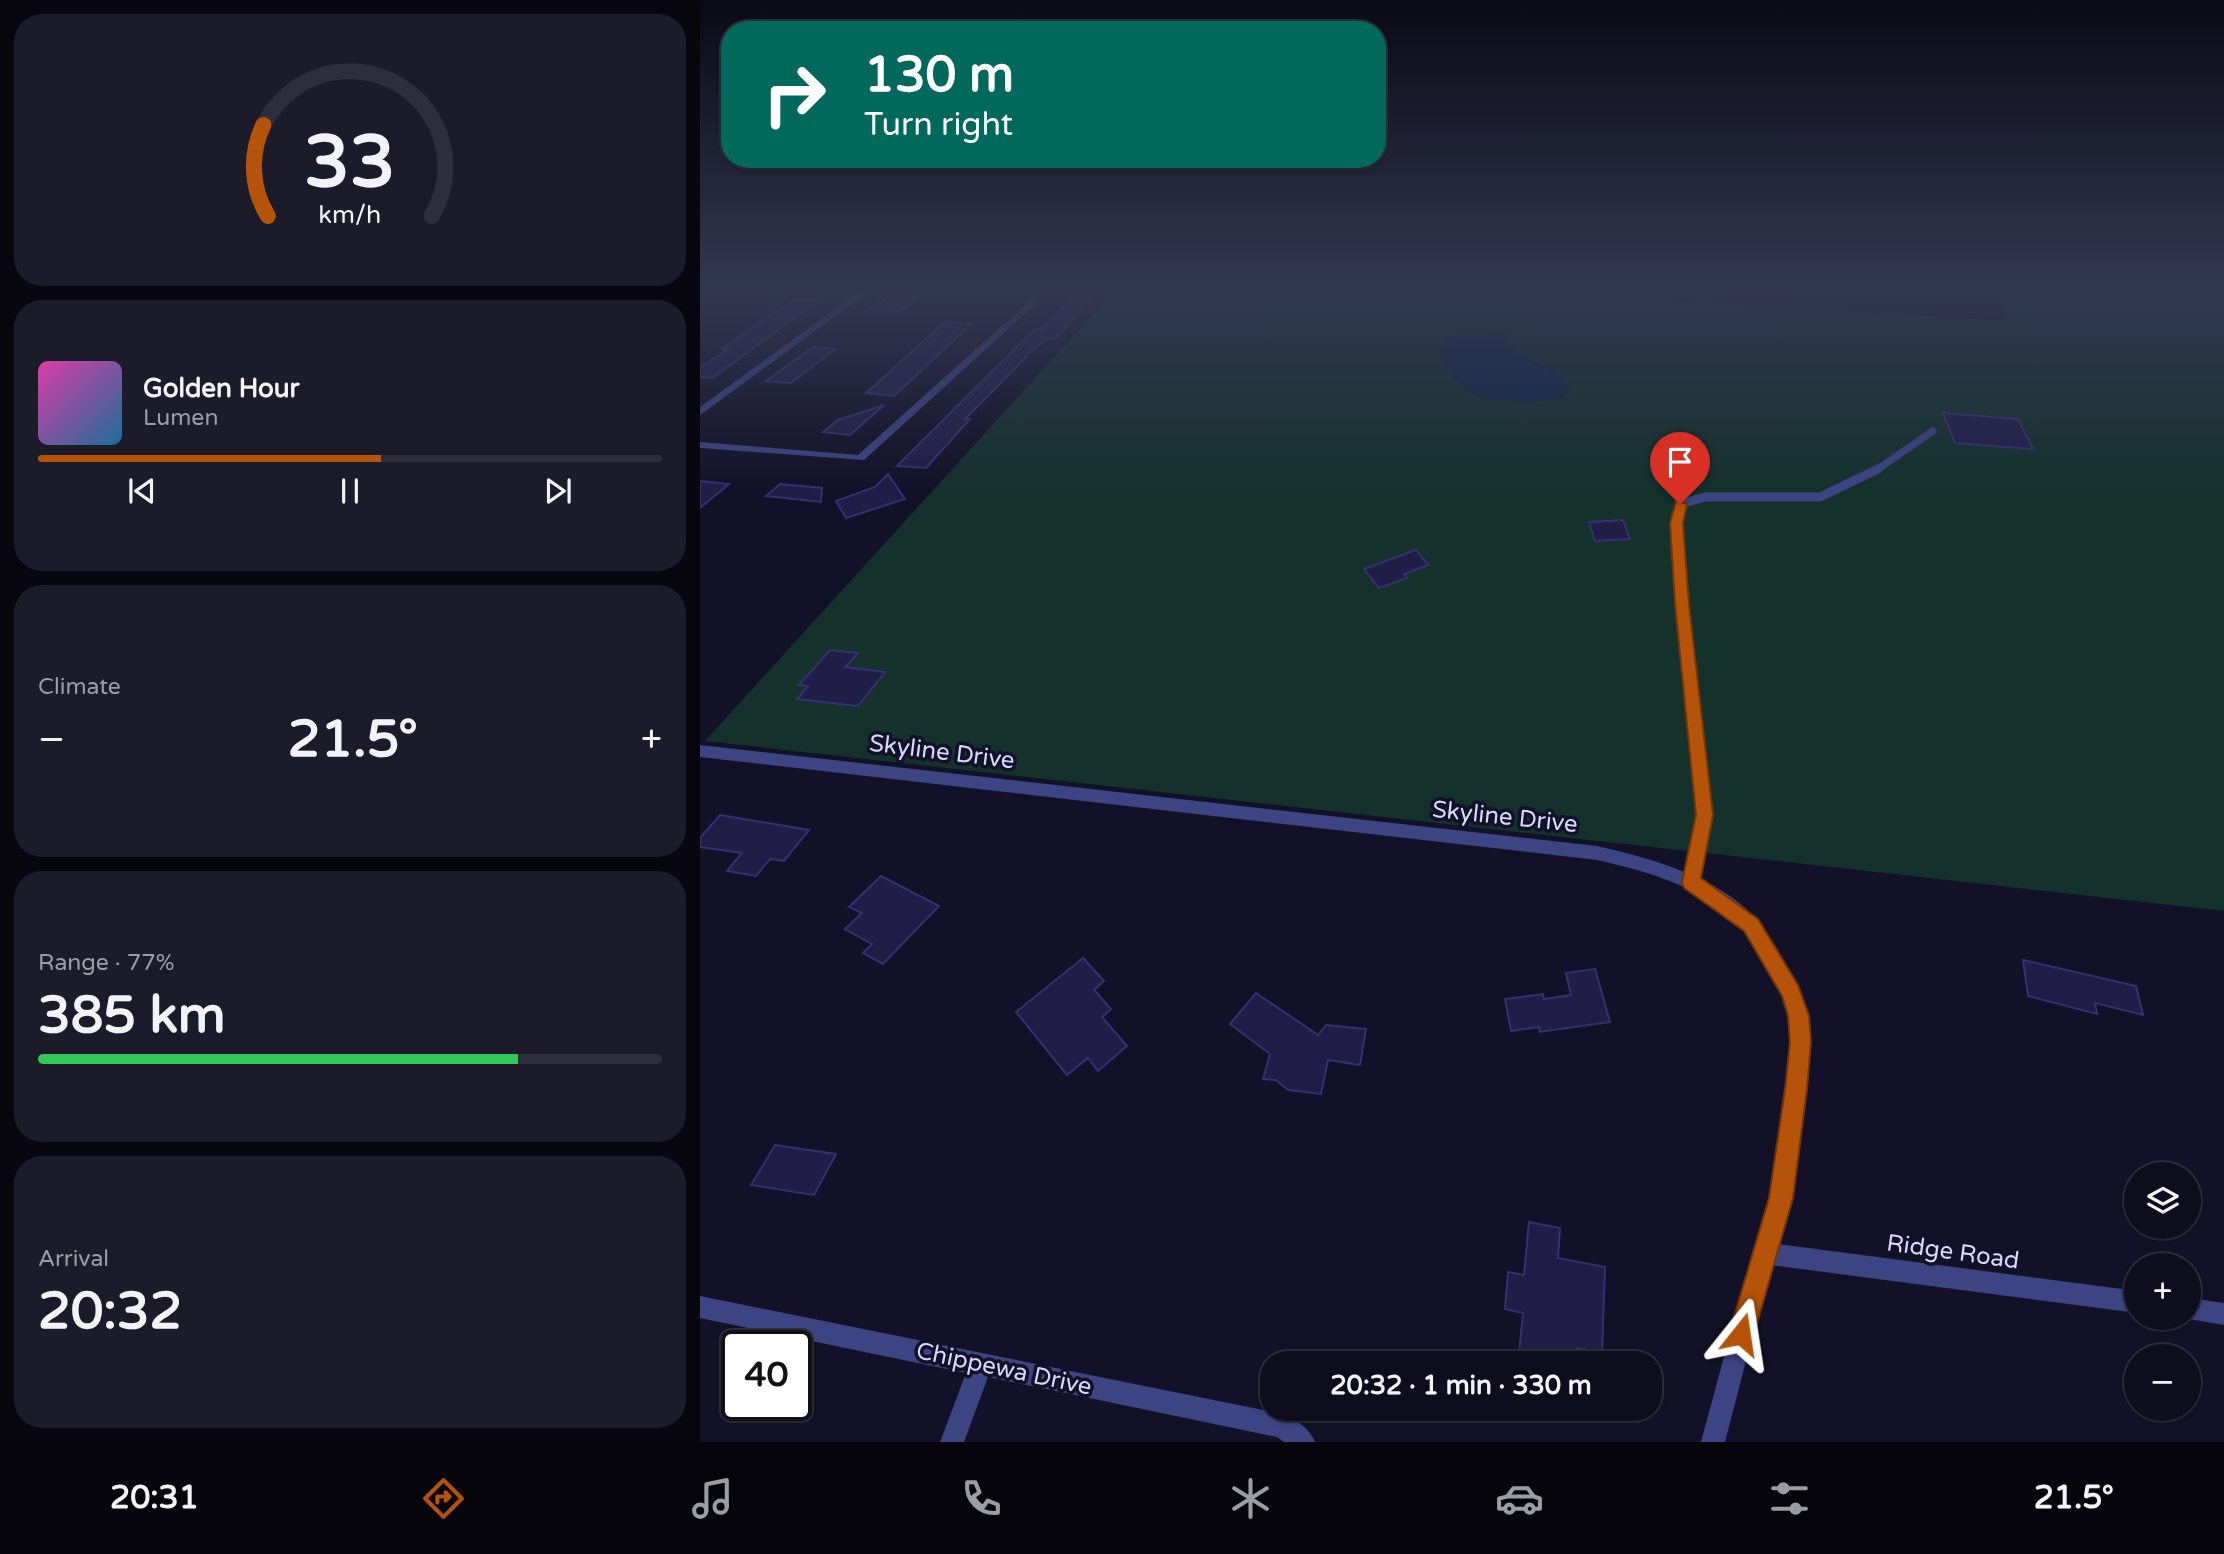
<!DOCTYPE html>
<html lang="en">
<head>
<meta charset="utf-8">
<style>
	:root { --surface:#0e0d1d; --page:#1c1b2a; --text:#f1f3f6; --muted:#9b9ca4; --line:#2e2d3b; --accent:#b45309 }
	body { margin:0; font-family:"Varela Round",sans-serif; background:var(--page); color:var(--text); height:100vh; display:flex; flex-direction:column; font-size:26px; white-space:nowrap }
	* { box-sizing:border-box; margin:0 }
	p { font-size:23px; color:var(--muted) }
	.icon { flex:none; width:38px; height:38px; fill:none; stroke:currentColor; stroke-width:2; stroke-linecap:round; stroke-linejoin:round }
	.map { position:relative; flex:1; overflow:hidden }
	.panel { display:flex; flex-direction:column; gap:14px; padding:14px; background:#080710; width:700px }
	.panel>* { flex:none }
	.hud { position:absolute; left:21px; top:21px; width:665px; height:147px; border-radius:28px; box-shadow:0 2px 5px #0004,0 0 0 2px var(--line); background:#00695c; color:#fff; overflow:hidden }
	.buttons { position:absolute; left:1424px; top:1162px; display:grid; gap:14px }
	.buttons a { display:grid; place-items:center; width:77px; height:77px; border-radius:50%; background:var(--surface); box-shadow:0 2px 5px #0004,0 0 0 2px var(--line); font-size:35px }
	.speed { position:absolute; left:21px; top:1330px; display:flex; gap:14px; font-size:35px; font-weight:700; text-align:center }
	.speed>* { display:grid; place-content:center; width:91px; height:91px; border-radius:50%; background:var(--surface); box-shadow:0 2px 5px #0004,0 0 0 2px var(--line); line-height:1 }
	.speed .limit { border:4px solid #111; border-radius:10px; background:#fff; color:#111 }
	.pin { position:absolute; display:grid; place-items:center; width:60px; height:60px; color:#fff; margin:-72px -30px; border-radius:50% 50% 50% 0; rotate:-45deg; box-shadow:0 0 7px #0007 }
	.pin .icon { rotate:45deg }
	.me { position:absolute; width:77px; margin:-38px; rotate:15deg; stroke-linejoin:round; filter:drop-shadow(0 0 5px #0008) }
	.turn { display:flex; align-items:center; gap:24px; height:147px; padding:0 28px; font-size:32px }
	.turn .icon { width:91px; height:91px; stroke-width:2.5 }
	.turn b { display:block; font-size:49px; line-height:60px }
	.big { font-size:52px; font-weight:700; line-height:1.1 }
	.panel .card { flex:1; display:flex; flex-direction:column; justify-content:center; gap:10px; min-width:0; padding:0 24px; border-radius:28px; background:var(--page) }
	.panel .dial { align-items:center; gap:0 }
	.dial svg { height:182px; overflow:visible; fill:none; stroke:var(--line); stroke-width:7; stroke-linecap:round; text-anchor:middle }
	.dial text { fill:var(--text); stroke:none }
	.song { display:flex; align-items:center; gap:21px }
	.cover { width:84px; height:84px; border-radius:10px; background:linear-gradient(135deg,hsl(320 70% 55%),hsl(200 70% 35%)) }
	.played { height:7px; border-radius:4px; background:linear-gradient(90deg,var(--accent) 55%,var(--line) 55%) }
	.keys { display:flex; justify-content:space-around; direction:ltr }
	.heat { display:flex; justify-content:space-between; align-items:center; font-size:38px; direction:ltr }
	.charge { height:10px; border-radius:5px; background:linear-gradient(90deg,#34c759 77%,var(--line) 0) }
	.trip { position:absolute; left:560px; top:1351px; width:402px; height:70px; border-radius:28px; background:var(--surface); box-shadow:0 2px 5px #0004,0 0 0 2px var(--line); font-weight:700; line-height:70px; text-align:center }
	.dock { display:flex; height:112px; justify-content:space-around; align-items:center; background:#06050c; color:var(--muted) }
	.dock .icon { width:49px; height:49px }
	.dock .selected { color:var(--accent) }
	.dock b { font-size:32px; color:var(--text) }
	main { display:flex; flex:1; min-height:0 }
	.map>svg:first-child { display:block }
</style>
</head>
<body>
<main>
<section class="panel">
<div class="card dial"><svg viewBox="0 0 100 80">
<path d="M14 69A42 42 0 1 1 86 69"/>
<path d="M14 69A42 42 0 0 1 12 29" stroke="#b45309"/>
<text x="50" y="56" font-size="32" font-weight="700">33</text>
<text x="50" y="72" font-size="11">km/h</text>
</svg></div>
<div class="card">
<div class="song"><i class="cover"></i><div><b>Golden Hour</b><p>Lumen</p></div></div>
<div class="played"></div>
<div class="keys"><svg class="icon" aria-label="previous" viewBox="0 0 24 24"><path d="M18 5L8 12l10 7zM5 5v14"/></svg><svg class="icon" aria-label="pause" viewBox="0 0 24 24"><path d="M8 5v14M16 5v14"/></svg><svg class="icon" aria-label="next" viewBox="0 0 24 24"><path d="M6 5l10 7-10 7zM19 5v14"/></svg></div>
</div>
<div class="card"><p>Climate</p>
<div class="heat"><a>−</a><b class="big">21.5°</b><a>+</a></div>
</div>
<div class="card"><p>Range · 77%</p><b class="big">385 km</b><div class="charge"></div></div>
<div class="card"><p>Arrival</p><b class="big">20:32</b></div>
</section>
<div class="map">
<svg width="1524" height="1442" viewBox="0 0 1524 1442">
	<rect width="100%" height="100%" fill="#121127"/>
	<path fill="#14312c" fill-rule="evenodd" d="M417 288 470 291 472 288H753L1310 321 1292 288H1524V911L5 741ZM800 334 806 336 820 356 854 370 865 398 821 401 782 398 746 337Z"/>
	<path fill="#0c2844" d="M800 334 806 336 820 356 860 374 871 393C855 406 787 403 770 393 755 384 745 364 739 349L741 340 759 335Z"/>
	<g fill="#201d47" stroke="#353072" stroke-width="2">
		<path d="M383 288H404L354 339 348 338 335 348 265 419H270L226 468 197 466 335 329H342Z"/>
		<path d="M190 295 219 296 201 311 171 309Z"/>
		<path d="M96 298 120 299 13 378 0 377V368L27 350 21 349Z"/>
		<path d="M245 322 271 324 194 396 166 393Z"/>
		<path d="M113 347 135 349 91 383 66 381Z"/>
		<path d="M184 405 150 435 123 432 138 420Z"/>
		<path d="M1243 413 1318 419 1333 449 1255 443Z"/>
		<path d="M188 474 205 499 146 518 136 501 175 487Z"/>
		<path d="M0 481 29 484 0 508Z"/>
		<path d="M80 484 122 488 121 502 66 496Z"/>
		<path d="M923 520 930 539 895 541 889 522Z"/>
		<path d="M716 550 728 565 704 574 707 578 679 588 664 569Z"/>
		<path d="M130 650 158 653 145 667 185 672 158 706 97 699 108 686 99 685Z"/>
		<path d="M20 815 109 830 84 861 70 859 56 876 27 871 42 853 0 847V838Z"/>
		<path d="M181 876 239 906 183 964 163 953 172 944 145 929 162 913 149 907Z"/>
		<path d="M383 958 404 981 394 990 411 1009 402 1017 427 1046 398 1071 388 1058 367 1075 316 1012Z"/>
		<path d="M1323 960 1436 986 1443 1015 1395 1003 1397 1014 1328 996Z"/>
		<path d="M895 969 910 1022 840 1032 839 1027 811 1031 805 999 843 994 844 999 871 995 866 973Z"/>
		<path d="M556 993 618 1035 626 1025 666 1029 660 1065 628 1060 621 1094 588 1090 576 1080 563 1079 570 1054 530 1024Z"/>
		<path d="M75 1145 136 1154 114 1195 51 1185Z"/>
		<path d="M829 1222 860 1228 858 1258 905 1267 902 1353 877 1348 876 1363 819 1354 823 1313 805 1309 808 1272 824 1275Z"/>
	</g>
	<g fill="none" stroke-linecap="round" stroke-linejoin="round">
		<path stroke="#3d4484" stroke-width="7" d="M1175 471 1233 431"/>
		<path stroke="#3d4484" stroke-width="9" d="M994 710 976 523 980 504 1005 497H1120L1178 469"/>
		<path stroke="#3d4484" stroke-width="12" d="M991 882 1005 815 993 709"/>
		<g fill="#3d4484" fill-rule="evenodd">
			<path d="M164 288 171 290 0 415V407Z"/>
			<path d="M333 298 340 300 164 460 0 448V442L158 455Z"/>
			<path d="M1063 1242 1437 1291V1313L1063 1264 1055 1261 1052 1253 1055 1245Z"/>
			<path d="M0 1296 583 1414C596 1419 610 1429 615 1442H584L577 1437 288 1377 264 1442H240L266 1373 0 1318Z"/>
			<path d="M1489 1298 1524 1303V1325L1483 1318H1489Z"/>
		</g>
		<path fill="#3d4484" fill-rule="evenodd" d="M0 745 897 846C949 858 1021 877 1057 920 1066 930 1072 945 1080 957 1099 988 1108 1004 1109 1042L1091 1198 1074 1253 1025 1442H1001L1052 1253 1071 1198 1091 1042C1090 1008 1084 996 1067 967 1060 955 1054 941 1045 930 1008 888 949 872 897 860L0 757Z"/>
	</g>
	<linearGradient id="sky" x2="0" y2="1"><stop stop-color="#0a0915"/><stop offset="0.59" stop-color="#333852"/><stop offset="1" stop-color="#333852" stop-opacity="0"/></linearGradient>
	<rect width="1524" height="490" fill="url(#sky)"/>
	<path fill="#b45309" stroke="#753606" stroke-width="2" d="M976 501 987 504 983 523 989 604 1013 815 1001 878 1058 919 1098 985 1109 1016 1111 1042 1107 1089 1093 1198 1054 1334 1050 1343 1041 1347 1032 1343 1029 1334 1069 1198 1085 1089 1090 1042 1088 1016 1082 996 1044 931 984 888 982 882 996 815 975 604 970 523Z"/>
	<g text-anchor="middle" dominant-baseline="central" stroke-width="7" stroke-linejoin="round" paint-order="stroke">
		<g font-size="24" fill="#d8d8fe" stroke="#121127">
			<text transform="translate(242 752) rotate(7)">Skyline Drive</text>
			<text transform="translate(805 817) rotate(6)">Skyline Drive</text>
			<text transform="translate(1253 1252) rotate(8)">Ridge Road</text>
			<text transform="translate(304 1369) rotate(12)">Chippewa Drive</text>
		</g>
	</g>
</svg>
<div class="buttons">
<a><svg class="icon" aria-label="layers" viewBox="0 0 24 24"><path d="M12 4l9 5-9 5-9-5zM3 14l9 5 9-5"/></svg></a>
<a>+</a>
<a>−</a>
</div>
<div class="speed"><div class="limit">40</div></div>
<div class="pin" style="left:980px;top:504px;background:#d93025"><svg class="icon" aria-label="arrive" viewBox="0 0 24 24"><path d="M6 21V4h12l-3 4 3 4H6"/></svg></div>
<svg class="me" style="left:1041px;top:1334px" viewBox="-20 -20 40 40"><path d="M0-17L14 15 0 8-14 15z" fill="#b45309" stroke="#fff" stroke-width="4"/></svg>
<div class="trip">20:32 · 1 min · 330 m</div>
<div class="hud">
<div class="turn"><svg class="icon" aria-label="right" viewBox="0 0 24 24"><path d="M7 20v-9h11M14 6l5 5-5 5"/></svg><div><b>130 m</b>Turn right</div></div>
</div>
</div>
</main>
<nav class="dock">
<b>20:31</b>
<svg class="icon selected" aria-label="directions" viewBox="0 0 24 24"><path d="M12 3l9 9-9 9-9-9zM9 14v-3h6M13 9l2 2-2 2"/></svg>
<svg class="icon" aria-label="music" viewBox="0 0 24 24"><path d="M9 18V5l10-2v13"/><circle cx="6" cy="18" r="3"/><circle cx="16" cy="16" r="3"/></svg>
<svg class="icon" aria-label="phone" viewBox="0 0 24 24"><path d="M5 4h4l2 5-3 2q2 4 5 5l2-3 5 2v4C11 20 4 13 5 4z"/></svg>
<svg class="icon" aria-label="climate" viewBox="0 0 24 24"><path d="M12 3v18M4 7l16 10M4 17L20 7"/></svg>
<svg class="icon" aria-label="car" viewBox="0 0 24 24"><path d="M5 17H2v-5l4-1 3-4h7l3 4 3 1v5h-3M9 17h6M6 11h13"/><circle cx="7" cy="17" r="2"/><circle cx="17" cy="17" r="2"/></svg>
<svg class="icon" aria-label="filters" viewBox="0 0 24 24"><path d="M4 7h16M4 17h16"/><circle cx="9" cy="7" r="2"/><circle cx="15" cy="17" r="2"/></svg>
<b>21.5°</b>
</nav>
</body>
</html>
